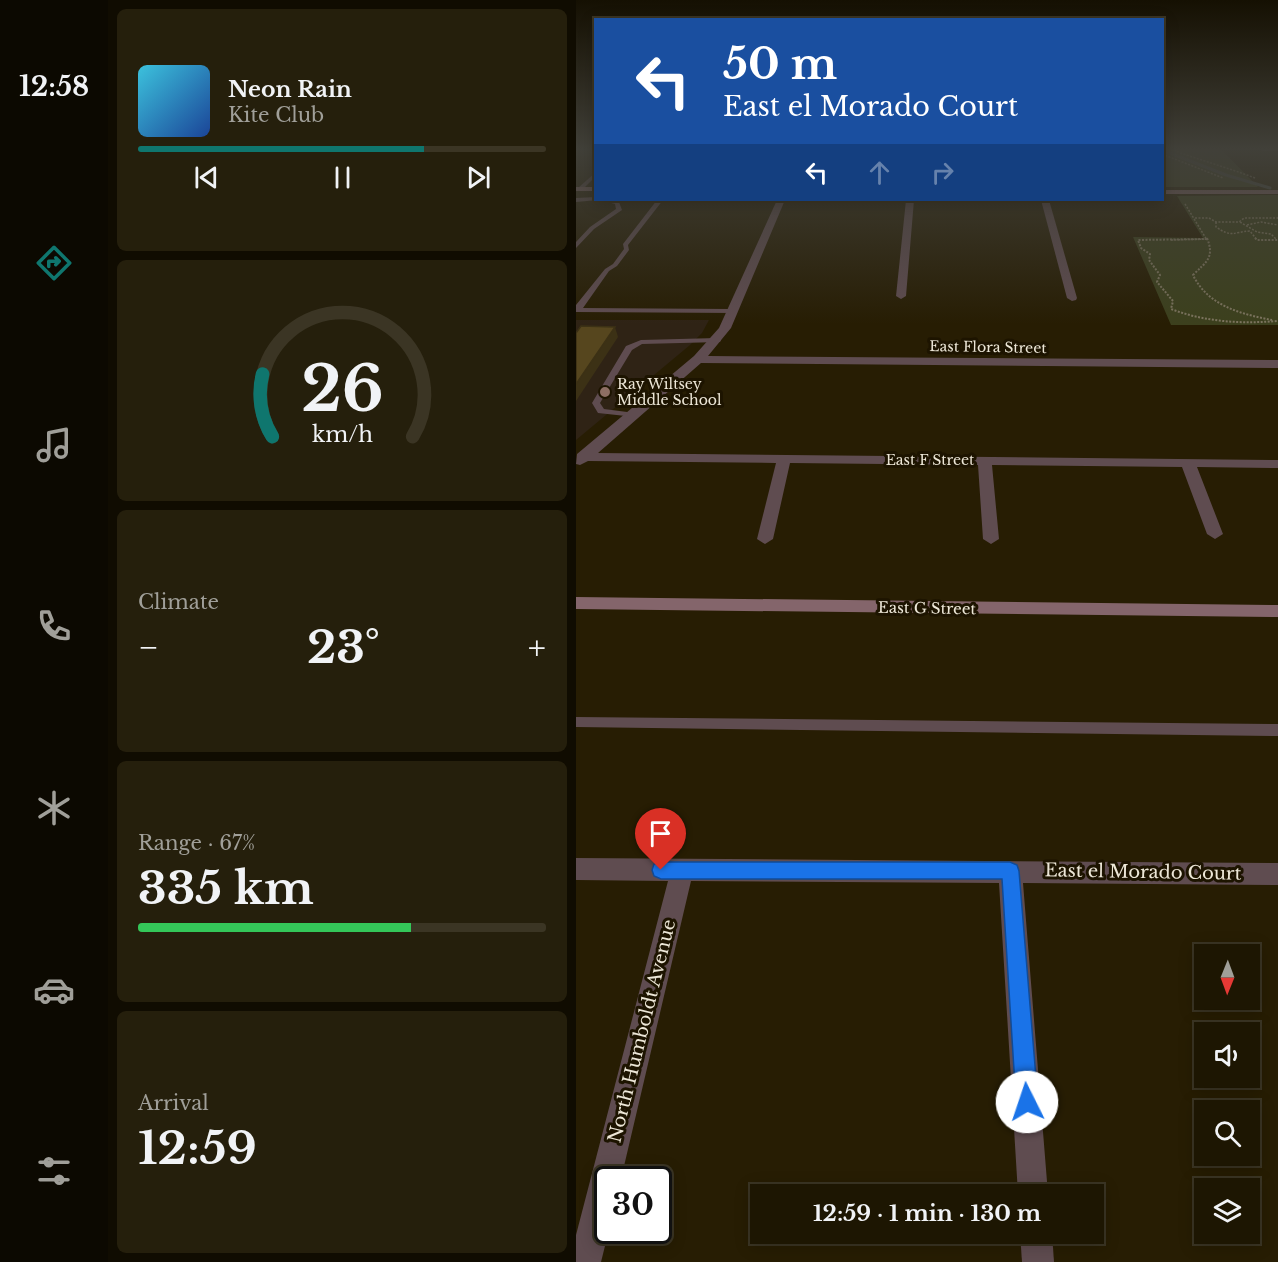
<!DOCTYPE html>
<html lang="en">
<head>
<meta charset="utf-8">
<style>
	:root { --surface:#1d1602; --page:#251f0c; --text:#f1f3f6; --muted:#a09f99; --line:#3b3524; --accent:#0f766e }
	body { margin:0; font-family:"Libre Baskerville",serif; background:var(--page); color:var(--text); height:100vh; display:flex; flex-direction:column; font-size:22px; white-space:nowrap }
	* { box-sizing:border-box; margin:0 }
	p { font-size:20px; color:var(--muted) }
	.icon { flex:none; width:33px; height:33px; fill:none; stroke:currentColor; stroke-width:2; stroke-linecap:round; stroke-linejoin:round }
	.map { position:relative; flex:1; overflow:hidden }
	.drawer { display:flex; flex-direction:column; gap:9px; padding:9px; background:#100c01; width:468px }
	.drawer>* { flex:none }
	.banner { position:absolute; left:18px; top:18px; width:570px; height:183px; border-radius:0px; box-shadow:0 3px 15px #0003,0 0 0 2px var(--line); background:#1a4fa0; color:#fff; overflow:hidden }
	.needle { width:39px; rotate:181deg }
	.controls { position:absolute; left:618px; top:944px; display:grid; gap:12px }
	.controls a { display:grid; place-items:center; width:66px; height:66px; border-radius:0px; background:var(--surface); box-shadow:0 3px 15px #0003,0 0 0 2px var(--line); font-size:30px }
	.speed { position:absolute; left:18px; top:1166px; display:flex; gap:12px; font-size:30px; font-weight:700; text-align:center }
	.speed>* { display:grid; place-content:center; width:78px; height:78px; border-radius:50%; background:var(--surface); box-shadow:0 3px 15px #0003,0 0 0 2px var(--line); line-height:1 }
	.speed .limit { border:3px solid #111; border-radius:9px; background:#fff; color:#111 }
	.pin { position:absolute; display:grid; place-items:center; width:51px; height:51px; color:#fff; margin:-62px -26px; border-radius:50% 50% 50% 0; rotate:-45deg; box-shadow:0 0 6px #0007 }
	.pin .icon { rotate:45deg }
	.me { position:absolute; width:66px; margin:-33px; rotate:356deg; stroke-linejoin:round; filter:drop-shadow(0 0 4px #0008) }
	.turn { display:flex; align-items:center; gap:21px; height:126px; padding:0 30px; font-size:27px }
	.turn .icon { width:78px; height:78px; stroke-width:2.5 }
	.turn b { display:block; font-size:42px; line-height:51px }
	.lanes { display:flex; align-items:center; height:57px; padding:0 30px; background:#0003; justify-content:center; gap:30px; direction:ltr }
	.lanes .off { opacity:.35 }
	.big { font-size:45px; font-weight:700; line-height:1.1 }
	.drawer .tile { flex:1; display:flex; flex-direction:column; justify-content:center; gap:9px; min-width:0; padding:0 21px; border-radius:9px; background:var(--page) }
	.drawer .dial { align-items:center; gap:0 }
	.dial svg { height:156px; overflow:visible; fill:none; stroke:var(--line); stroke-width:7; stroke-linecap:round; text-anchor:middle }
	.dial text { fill:var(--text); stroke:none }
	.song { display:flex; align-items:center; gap:18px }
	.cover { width:72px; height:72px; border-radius:9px; background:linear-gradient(135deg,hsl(190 70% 55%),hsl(220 70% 35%)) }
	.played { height:6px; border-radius:3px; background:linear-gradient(90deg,var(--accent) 70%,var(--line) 70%) }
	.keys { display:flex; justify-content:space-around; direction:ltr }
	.heat { display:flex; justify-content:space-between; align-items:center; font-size:33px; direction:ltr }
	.charge { height:9px; border-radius:4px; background:linear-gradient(90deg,#34c759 67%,var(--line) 0) }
	.trip { position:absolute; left:174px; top:1184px; width:354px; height:60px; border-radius:0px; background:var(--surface); box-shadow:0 3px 15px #0003,0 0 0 2px var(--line); font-weight:700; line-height:60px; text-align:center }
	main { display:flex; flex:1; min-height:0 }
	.tabs { display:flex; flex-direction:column; width:108px; justify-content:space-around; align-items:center; background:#0c0901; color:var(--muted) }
	.tabs .icon { width:42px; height:42px }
	.tabs .current { color:var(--accent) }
	.tabs b { font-size:27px; color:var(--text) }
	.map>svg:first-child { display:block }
</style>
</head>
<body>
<main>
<nav class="tabs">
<b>12:58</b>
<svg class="icon current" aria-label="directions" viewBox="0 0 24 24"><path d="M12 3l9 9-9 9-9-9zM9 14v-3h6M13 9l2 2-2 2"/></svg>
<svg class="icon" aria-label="music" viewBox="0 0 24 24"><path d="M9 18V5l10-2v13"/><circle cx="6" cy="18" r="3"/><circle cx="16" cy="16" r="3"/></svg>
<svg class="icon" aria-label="phone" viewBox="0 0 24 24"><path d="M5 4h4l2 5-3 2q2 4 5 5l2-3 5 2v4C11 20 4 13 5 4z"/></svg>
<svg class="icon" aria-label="climate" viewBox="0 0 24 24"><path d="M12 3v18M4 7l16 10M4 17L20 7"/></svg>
<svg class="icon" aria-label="car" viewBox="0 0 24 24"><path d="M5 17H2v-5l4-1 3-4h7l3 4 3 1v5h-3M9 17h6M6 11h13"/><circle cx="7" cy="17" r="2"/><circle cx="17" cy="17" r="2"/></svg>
<svg class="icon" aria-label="filters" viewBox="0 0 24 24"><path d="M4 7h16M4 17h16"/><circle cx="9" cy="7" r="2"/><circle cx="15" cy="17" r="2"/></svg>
</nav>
<section class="drawer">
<div class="tile">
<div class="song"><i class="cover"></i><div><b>Neon Rain</b><p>Kite Club</p></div></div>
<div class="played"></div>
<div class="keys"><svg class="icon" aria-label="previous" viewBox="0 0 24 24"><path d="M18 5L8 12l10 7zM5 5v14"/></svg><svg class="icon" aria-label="pause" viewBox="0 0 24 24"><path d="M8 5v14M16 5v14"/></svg><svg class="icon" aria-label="next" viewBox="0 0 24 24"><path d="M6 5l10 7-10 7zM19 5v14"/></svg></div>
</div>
<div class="tile dial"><svg viewBox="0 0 100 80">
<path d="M14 69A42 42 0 1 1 86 69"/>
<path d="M14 69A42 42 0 0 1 9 37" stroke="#0f766e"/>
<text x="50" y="56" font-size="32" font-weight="700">26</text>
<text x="50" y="72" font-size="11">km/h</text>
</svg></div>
<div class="tile"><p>Climate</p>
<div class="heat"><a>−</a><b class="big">23°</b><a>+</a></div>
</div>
<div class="tile"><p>Range · 67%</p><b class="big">335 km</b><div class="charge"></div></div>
<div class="tile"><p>Arrival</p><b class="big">12:59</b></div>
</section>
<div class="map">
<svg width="702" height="1262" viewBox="0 0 702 1262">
	<rect width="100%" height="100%" fill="#271d03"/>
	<path fill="#2f2315" d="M0 320H133L126 333 114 345 0 440Z"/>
	<g fill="#3c401d">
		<path d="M587 148H644L682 187H587Z"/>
		<path d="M702 195V325H595L557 237 627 238 601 196Z"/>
	</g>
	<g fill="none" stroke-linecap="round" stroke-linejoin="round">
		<path stroke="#474b48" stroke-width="3" d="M586 150 650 175 694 188"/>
		<g stroke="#7c745e" stroke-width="1.5" stroke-dasharray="2 1.5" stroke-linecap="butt">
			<path d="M591 148C620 159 650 167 679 178"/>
			<path d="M586 154 647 178"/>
			<path d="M609 204 631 240"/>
			<path d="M619 218H633L640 222H663L668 218H702"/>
			<path d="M640 222V227C656 238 657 232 674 231L681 240"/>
			<path d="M664 222 681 232 695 234 700 239"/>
			<path d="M671 225 685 222 702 225"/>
			<path d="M595 240 631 239"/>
		</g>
		<g stroke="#7c745e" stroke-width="2" stroke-dasharray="2 1.5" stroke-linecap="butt">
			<path d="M631 238C639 258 630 262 617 275 632 306 665 314 696 320"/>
			<path d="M679 238 681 240H702"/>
			<path d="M631 239 562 240 565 248 574 254 573 260 584 275 581 282 597 301 595 309C629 322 665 324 701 321"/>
		</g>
		<g fill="#5f4c50" fill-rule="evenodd">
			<path d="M20 172V176L6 190H2V188Z"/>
			<path d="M20 197 22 200 0 202V198Z"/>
			<path d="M24 200 43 202 46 210 18 229 0 248V242L14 227 40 209 39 204Z"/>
			<path d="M81 200H87L52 245 53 250 41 266 33 271 7 308 156 309H159V313L0 312V305L29 269 37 264 48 249 47 244Z"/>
			<path d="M141 338 145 340 144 342 66 344 56 350 24 403 28 409 59 413V417L22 413 16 403 50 346 65 340Z"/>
			<path d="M0 717 702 724V736L0 727Z"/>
		</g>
		<g fill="#5f4c50" fill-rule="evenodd">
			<path d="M683 148H702V151H686Z"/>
			<path d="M201 200H209L155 328 132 356 702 360V368L125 363 22 453 702 460V468L621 467 647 534 639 539 631 534 606 467 416 465 423 539 415 544 407 539 402 465 214 463 197 539 189 544 181 539 200 463 12 461 4 465 0 464 1 454 118 356 143 328Z"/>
			<path d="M330 200H338L330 296 325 299 320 296Z"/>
			<path d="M465 200H473L501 298 500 300 496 301 491 298Z"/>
			<path d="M0 858 702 863V885L447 883 472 1194H442L423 883 115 881 45 1179H32L33 1230 25 1262H0V1235L92 881 0 880Z"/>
			<path d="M444 1233H476L478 1262H446Z"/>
		</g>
		<g fill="#84656b" fill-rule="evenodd">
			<rect x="0" y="187" width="20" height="4"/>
			<rect x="586" y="190" width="116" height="4"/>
			<path d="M0 597 702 605V617L0 609Z"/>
		</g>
	</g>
	<path fill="#3c3115" d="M39 327 42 337 0 401V384Z"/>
	<path fill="#56461e" stroke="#3c3115" stroke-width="1.5" d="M5 326 39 327 0 384V333Z"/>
	<linearGradient id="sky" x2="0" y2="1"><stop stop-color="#151002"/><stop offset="0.46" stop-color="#414039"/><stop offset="1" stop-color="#414039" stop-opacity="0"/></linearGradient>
	<rect width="702" height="324" fill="url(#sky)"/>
	<path fill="#1a73e8" stroke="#114b97" stroke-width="1.5" d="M85 862H434L441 865 443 871 462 1102 458 1109 451 1112 443 1109 440 1102 426 879H85L78 876 76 870 78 864Z"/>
	<circle fill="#8d6e63" stroke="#1d1400" stroke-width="2" cx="29" cy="392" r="6"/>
	<g text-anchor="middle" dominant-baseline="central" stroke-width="6" stroke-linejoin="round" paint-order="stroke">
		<g font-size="14" fill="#ede7d7" stroke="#1d1400">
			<text transform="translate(412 347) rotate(1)">East Flora Street</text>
			<text x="354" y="460">East F Street</text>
		</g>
		<g font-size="14" fill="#ede7d7" stroke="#1d1400" text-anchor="start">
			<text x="41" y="384">Ray Wiltsey<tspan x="41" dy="16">Middle School</tspan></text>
		</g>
		<g font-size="15" fill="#ede7d7" stroke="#1d1400">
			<text transform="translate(351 608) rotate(1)">East G Street</text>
		</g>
		<g font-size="18" fill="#ede7d7" stroke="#1d1400">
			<text transform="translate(567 872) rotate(1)">East el Morado Court</text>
			<text transform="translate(66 1031) rotate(-76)">North Humboldt Avenue</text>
		</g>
	</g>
</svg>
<div class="controls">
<a><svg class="needle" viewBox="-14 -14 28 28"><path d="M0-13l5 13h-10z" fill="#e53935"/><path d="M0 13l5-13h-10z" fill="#a09f99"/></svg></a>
<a><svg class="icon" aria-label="sound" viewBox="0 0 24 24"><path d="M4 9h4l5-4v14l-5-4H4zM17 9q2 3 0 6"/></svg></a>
<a><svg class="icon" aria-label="search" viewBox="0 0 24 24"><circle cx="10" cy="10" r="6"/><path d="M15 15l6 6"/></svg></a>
<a><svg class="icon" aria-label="layers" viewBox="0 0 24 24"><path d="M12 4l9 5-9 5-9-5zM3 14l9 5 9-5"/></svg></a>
</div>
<div class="speed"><div class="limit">30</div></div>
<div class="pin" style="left:85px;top:870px;background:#d93025"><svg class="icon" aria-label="arrive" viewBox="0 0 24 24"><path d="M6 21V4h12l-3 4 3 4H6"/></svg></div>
<svg class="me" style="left:451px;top:1102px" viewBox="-20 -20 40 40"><circle r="19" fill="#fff"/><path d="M0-13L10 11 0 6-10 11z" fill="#1a73e8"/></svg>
<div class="trip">12:59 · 1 min · 130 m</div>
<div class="banner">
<div class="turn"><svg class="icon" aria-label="left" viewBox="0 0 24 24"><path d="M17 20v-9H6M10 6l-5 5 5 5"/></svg><div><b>50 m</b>East el Morado Court</div></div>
<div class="lanes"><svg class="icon" aria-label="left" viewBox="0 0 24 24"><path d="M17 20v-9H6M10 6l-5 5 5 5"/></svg><svg class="icon off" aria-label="ahead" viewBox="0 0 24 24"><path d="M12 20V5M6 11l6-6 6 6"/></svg><svg class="icon off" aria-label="right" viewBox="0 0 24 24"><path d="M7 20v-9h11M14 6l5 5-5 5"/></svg></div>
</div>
</div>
</main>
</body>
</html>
